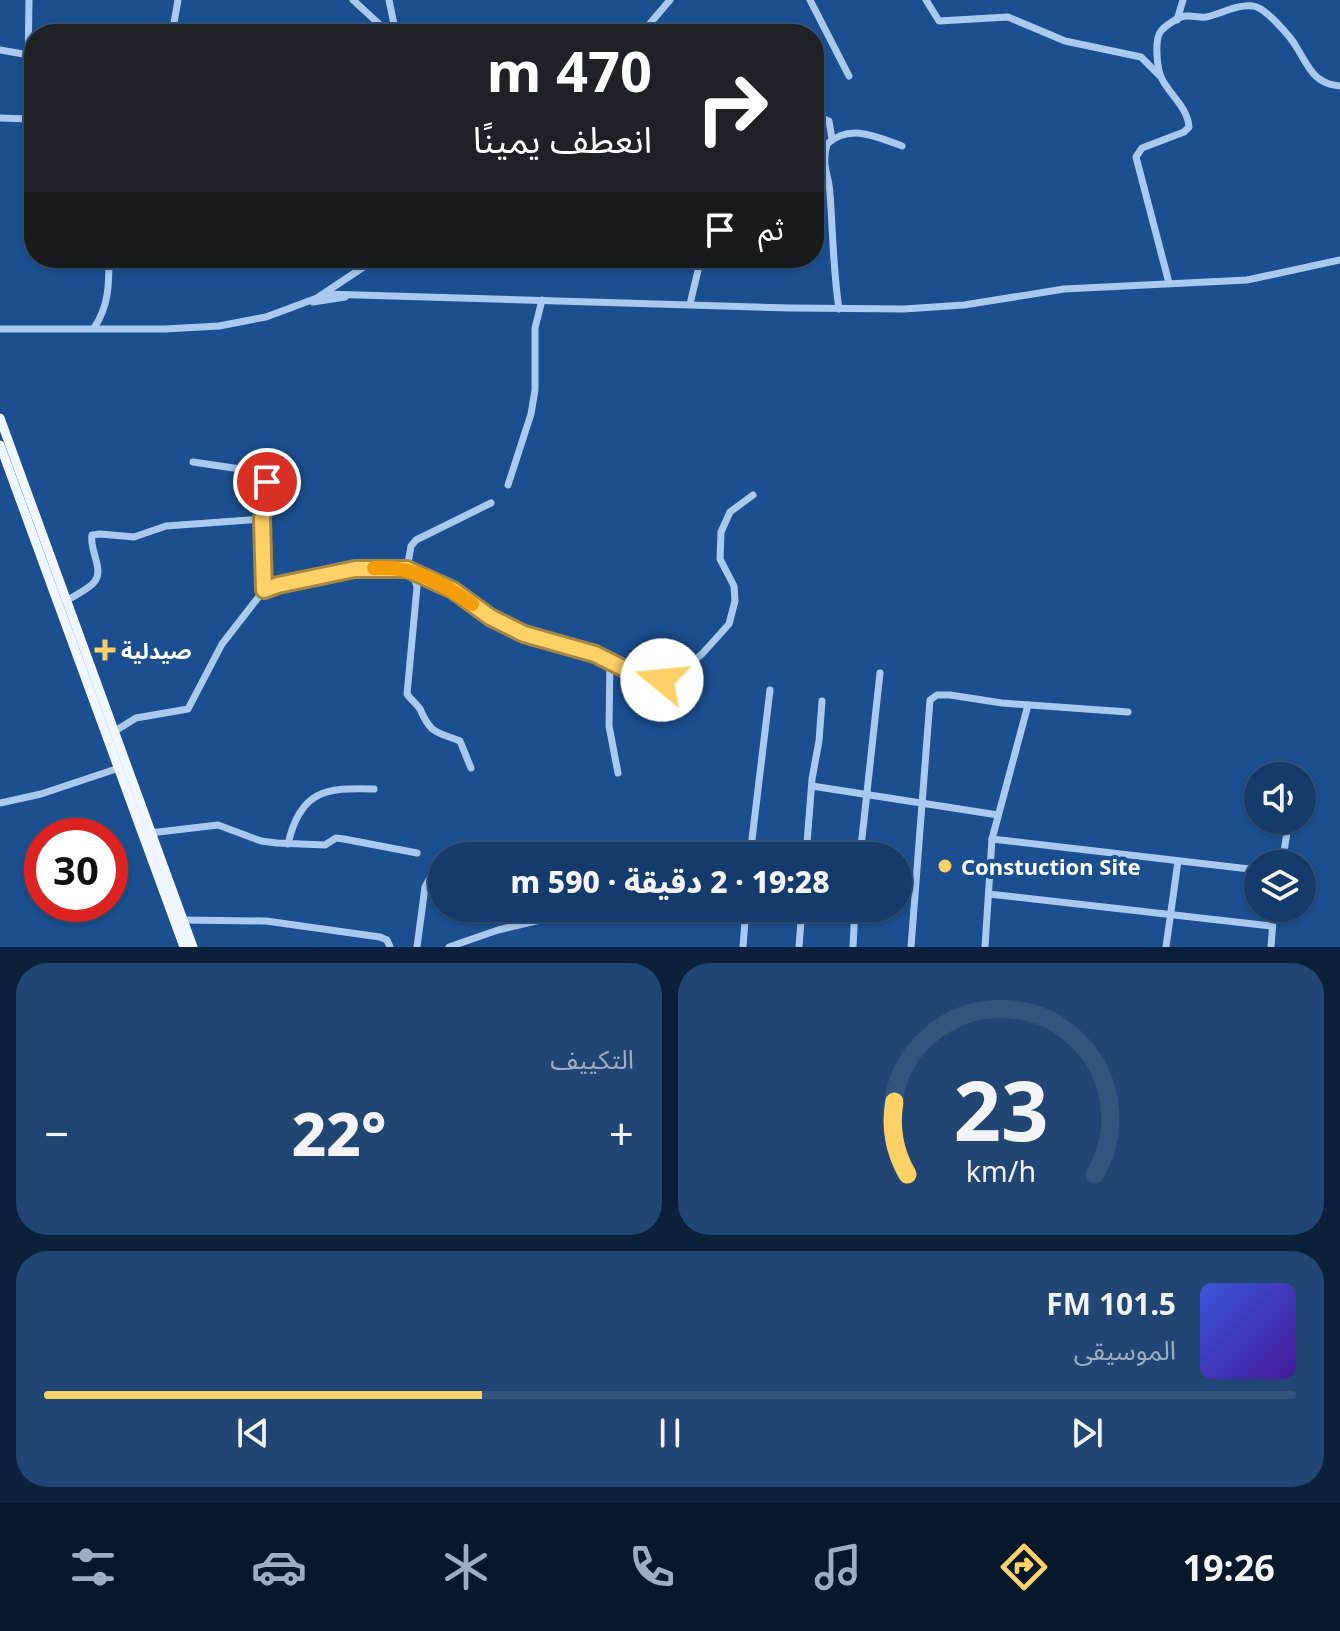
<!DOCTYPE html>
<html lang="ar">
<head>
<meta charset="utf-8">
<style>
	:root { --surface:#143b6b; --page:#214673; --text:#f1f3f6; --muted:#9dadc1; --line:#33557e; --accent:#ffd166 }
	body { margin:0; font-family:"Noto Sans","Noto Sans Arabic",sans-serif; background:var(--page); color:var(--text); direction:rtl; height:100vh; display:flex; flex-direction:column; font-size:30px; white-space:nowrap }
	* { box-sizing:border-box; margin:0 }
	p { font-size:26px; color:var(--muted) }
	.icon { flex:none; width:44px; height:44px; fill:none; stroke:currentColor; stroke-width:2; stroke-linecap:round; stroke-linejoin:round }
	.map { position:relative; height:947px; overflow:hidden; direction:ltr }
	.panel { display:flex; flex-direction:column; gap:16px; padding:16px; background:#0b203b; flex:1 }
	.panel>* { flex:none }
	.hud { position:absolute; left:24px; top:24px; width:800px; height:244px; border-radius:32px; box-shadow:0 2px 6px #0004,0 0 0 2px var(--line); direction:rtl; background:#202124; color:#fff; overflow:hidden }
	.fabs { position:absolute; left:1244px; top:762px; display:grid; gap:16px }
	.fabs a { display:grid; place-items:center; width:72px; height:72px; border-radius:50%; background:var(--surface); box-shadow:0 2px 6px #0004,0 0 0 2px var(--line); font-size:40px }
	.speed { position:absolute; left:24px; top:818px; display:flex; gap:16px; font-size:40px; font-weight:700; text-align:center }
	.speed>* { display:grid; place-content:center; width:104px; height:104px; border-radius:50%; background:var(--surface); box-shadow:0 2px 6px #0004,0 0 0 2px var(--line); line-height:1 }
	.speed .limit { border:12px solid #d22; background:#fff; color:#111 }
	.pin { position:absolute; display:grid; place-items:center; width:68px; height:68px; color:#fff; margin:-34px; border:4px solid #fff; border-radius:50%; box-shadow:0 2px 8px #0007 }
	.me { position:absolute; width:88px; margin:-44px; rotate:287deg; stroke-linejoin:round; filter:drop-shadow(0 0 6px #0008) }
	.turn { display:flex; align-items:center; gap:28px; height:168px; padding:0 40px; font-size:36px }
	.turn .icon { width:104px; height:104px; stroke-width:2.5 }
	.turn b { display:block; font-size:56px; line-height:68px }
	.then { display:flex; align-items:center; height:76px; padding:0 40px; background:#0003; gap:16px; font-size:30px }
	.big { font-size:60px; font-weight:800; line-height:1.1 }
	.panel .card { flex:1; display:flex; flex-direction:column; justify-content:center; gap:12px; min-width:0; padding:0 28px; border-radius:32px; background:var(--page) }
	.panel .dial { align-items:center; gap:0 }
	.dial svg { height:208px; overflow:visible; fill:none; stroke:var(--line); stroke-width:7; stroke-linecap:round; text-anchor:middle }
	.dial text { fill:var(--text); stroke:none }
	.song { display:flex; align-items:center; gap:24px }
	.cover { width:96px; height:96px; border-radius:12px; background:linear-gradient(135deg,hsl(230 70% 55%),hsl(260 70% 35%)) }
	.played { height:8px; border-radius:4px; background:linear-gradient(90deg,var(--accent) 35%,var(--line) 35%) }
	.keys { display:flex; justify-content:space-around; direction:ltr }
	.heat { display:flex; justify-content:space-between; align-items:center; font-size:44px; direction:ltr }
	.panel .tiles { flex:1; display:grid; gap:16px; grid-template-columns:1fr 1fr }
	.card:last-child { grid-column:span 2 }
	.trip { position:absolute; left:428px; top:842px; width:484px; height:80px; border-radius:40px; background:var(--surface); box-shadow:0 2px 6px #0004,0 0 0 2px var(--line); font-weight:800; line-height:80px; text-align:center; direction:rtl }
	.menu { display:flex; height:128px; justify-content:space-around; align-items:center; background:#08182b; color:var(--muted) }
	.menu .icon { width:56px; height:56px }
	.menu .selected { color:var(--accent) }
	.menu b { font-size:36px; color:var(--text) }
	.map>svg:first-child { display:block }
</style>
</head>
<body>
<div class="map">
<svg width="1340" height="947" viewBox="0 0 1340 947">
	<rect width="100%" height="100%" fill="#1b4f8f"/>
	<g fill="none" stroke-linecap="round" stroke-linejoin="round">
		<g stroke="#a9c9ee" stroke-width="7">
			<path d="M29 0 27 139 29 149 34 154"/>
			<path d="M353 0 390 34"/>
			<path d="M389 0 396 34"/>
			<path d="M810 0 849 76"/>
			<path d="M926 0 939 21 1008 17 1065 41 1141 57 1159 75"/>
			<path d="M1177 20 1183 0"/>
			<path d="M172 34 178 0"/>
			<path d="M641 34 670 0"/>
			<path d="M0 50 29 55"/>
			<path d="M0 118 28 119"/>
			<path d="M814 121 821 118 829 121 832 139"/>
			<path d="M814 186 822 181 825 175"/>
			<path d="M1169 283 1136 157 1142 148 1184 132 1189 127C1188 108 1170 95 1162 79 1157 70 1154 39 1161 31 1165 26 1175 20 1181 17 1189 14 1197 18 1206 17 1221 14 1237 4 1253 6 1265 7 1291 37 1297 48 1309 67 1314 84 1340 86"/>
			<path d="M325 294 790 308 904 309 964 305 1064 289 1247 280 1340 260"/>
			<path d="M313 302 345 297"/>
			<path d="M690 304 701 258"/>
			<path d="M839 309C833 270 833 233 830 194 829 174 821 167 827 144 850 123 877 137 902 146"/>
			<path d="M94 328C109 306 109 284 109 258"/>
			<path d="M0 329H165L219 326 266 317 317 298 377 258"/>
			<path d="M193 462 254 471 266 478 267 487 262 519 264 590"/>
			<path d="M508 485 531 414 535 390V328L542 300"/>
			<path d="M407 569 411 546 416 540 491 503"/>
			<path d="M412 571 417 587 407 694C411 700 416 703 420 709 431 734 435 731 460 741L471 768"/>
			<path d="M68 600C75 595 91 588 95 581 104 569 89 549 92 535L100 534 134 537 166 526 262 519"/>
			<path d="M610 661 609 726 618 773"/>
			<path d="M115 731 136 718 188 709 222 644 264 590 278 585 355 569 389 567 412 571 453 590 490 617 524 634 595 654 647 680H662L686 667 702 654 729 624 735 601 734 586 720 559 721 532 730 512 753 495"/>
			<path d="M812 786 998 815"/>
			<path d="M0 803 41 794 119 768"/>
			<path d="M150 833 218 825 261 841 277 843 325 845 336 838 344 839 417 853"/>
			<path d="M992 839 1258 870"/>
			<path d="M288 844C300 791 325 787 374 789"/>
			<path d="M750 856 770 690"/>
			<path d="M806 856 812 779 819 741 822 701"/>
			<path d="M860 856 880 673"/>
			<path d="M1282 864 1289 820"/>
			<path d="M989 894 1271 926"/>
			<path d="M183 920 266 921 380 937 387 940 390 947"/>
			<path d="M417 947 425 887 431 876 442 873"/>
			<path d="M449 947 498 930 549 918"/>
			<path d="M743 947 746 908"/>
			<path d="M799 947 802 908"/>
			<path d="M853 947 855 908"/>
			<path d="M911 947 930 700 937 695H950L1002 703 1128 712"/>
			<path d="M985 947 992 839 1028 705"/>
			<path d="M1166 947 1178 861"/>
			<path d="M1271 947 1274 908"/>
		</g>
		<g stroke="#f0f6ff" stroke-width="9">
			<path d="M0 418 193 947"/>
			<path d="M0 445 184 947"/>
		</g>
	</g>
	<g fill="none" stroke-linecap="round" stroke-linejoin="round">
		<defs>
			<path id="route" d="M267 482 262 519 264 590 278 585 355 569H407L453 590 490 617 524 634 595 654 647 680H662"/>
		</defs>
		<use href="#route" stroke="#a68842" stroke-width="20"/>
		<use href="#route" stroke="#ffd166" stroke-width="14"/>
		<path stroke="#f59e0b" stroke-width="14" d="M374 568C412 565 442 583 472 604"/>
	</g>
	<g fill="#ffd166" stroke="#1b4f8f" stroke-width="3">
		<path d="M101 638h8v8h8v8h-8v8h-8v-8h-8v-8h8z"/>
		<circle cx="945" cy="866" r="8"/>
	</g>
	<g text-anchor="middle" dominant-baseline="central" stroke-width="8" stroke-linejoin="round" paint-order="stroke">
		<g font-size="22" font-weight="bold" fill="#fff" stroke="#1b4f8f" text-anchor="start">
			<text x="121" y="650">صيدلية</text>
			<text x="961" y="866">Constuction Site</text>
		</g>
	</g>
</svg>
<div class="fabs">
<a><svg class="icon" aria-label="sound" viewBox="0 0 24 24"><path d="M4 9h4l5-4v14l-5-4H4zM17 9q2 3 0 6"/></svg></a>
<a><svg class="icon" aria-label="layers" viewBox="0 0 24 24"><path d="M12 4l9 5-9 5-9-5zM3 14l9 5 9-5"/></svg></a>
</div>
<div class="speed"><div class="limit">30</div></div>
<div class="pin" style="left:267px;top:482px;background:#d93025"><svg class="icon" aria-label="arrive" viewBox="0 0 24 24"><path d="M6 21V4h12l-3 4 3 4H6"/></svg></div>
<svg class="me" style="left:662px;top:680px" viewBox="-20 -20 40 40"><circle r="19" fill="#fff"/><path d="M0-13L10 11 0 6-10 11z" fill="#ffd166"/></svg>
<div class="trip">19:28 · 2 دقيقة · 590 m</div>
<div class="hud">
<div class="turn"><svg class="icon" aria-label="right" viewBox="0 0 24 24"><path d="M7 20v-9h11M14 6l5 5-5 5"/></svg><div><b>470 m</b>انعطف يمينًا</div></div>
<div class="then">ثم<svg class="icon" aria-label="arrive" viewBox="0 0 24 24"><path d="M6 21V4h12l-3 4 3 4H6"/></svg></div>
</div>
</div>
<section class="panel">
<div class="tiles">
<div class="card dial"><svg viewBox="0 0 100 80">
<path d="M14 69A42 42 0 1 1 86 69"/>
<path d="M14 69A42 42 0 0 1 9 41" stroke="#ffd166"/>
<text x="50" y="56" font-size="32" font-weight="700">23</text>
<text x="50" y="72" font-size="11">km/h</text>
</svg></div>
<div class="card"><p>التكييف</p>
<div class="heat"><a>−</a><b class="big">22°</b><a>+</a></div>
</div>
<div class="card">
<div class="song"><i class="cover"></i><div><b>101.5 FM</b><p>الموسيقى</p></div></div>
<div class="played"></div>
<div class="keys"><svg class="icon" aria-label="previous" viewBox="0 0 24 24"><path d="M18 5L8 12l10 7zM5 5v14"/></svg><svg class="icon" aria-label="pause" viewBox="0 0 24 24"><path d="M8 5v14M16 5v14"/></svg><svg class="icon" aria-label="next" viewBox="0 0 24 24"><path d="M6 5l10 7-10 7zM19 5v14"/></svg></div>
</div>
</div>
</section>
<nav class="menu">
<b>19:26</b>
<svg class="icon selected" aria-label="directions" viewBox="0 0 24 24"><path d="M12 3l9 9-9 9-9-9zM9 14v-3h6M13 9l2 2-2 2"/></svg>
<svg class="icon" aria-label="music" viewBox="0 0 24 24"><path d="M9 18V5l10-2v13"/><circle cx="6" cy="18" r="3"/><circle cx="16" cy="16" r="3"/></svg>
<svg class="icon" aria-label="phone" viewBox="0 0 24 24"><path d="M5 4h4l2 5-3 2q2 4 5 5l2-3 5 2v4C11 20 4 13 5 4z"/></svg>
<svg class="icon" aria-label="climate" viewBox="0 0 24 24"><path d="M12 3v18M4 7l16 10M4 17L20 7"/></svg>
<svg class="icon" aria-label="car" viewBox="0 0 24 24"><path d="M5 17H2v-5l4-1 3-4h7l3 4 3 1v5h-3M9 17h6M6 11h13"/><circle cx="7" cy="17" r="2"/><circle cx="17" cy="17" r="2"/></svg>
<svg class="icon" aria-label="filters" viewBox="0 0 24 24"><path d="M4 7h16M4 17h16"/><circle cx="9" cy="7" r="2"/><circle cx="15" cy="17" r="2"/></svg>
</nav>
</body>
</html>
